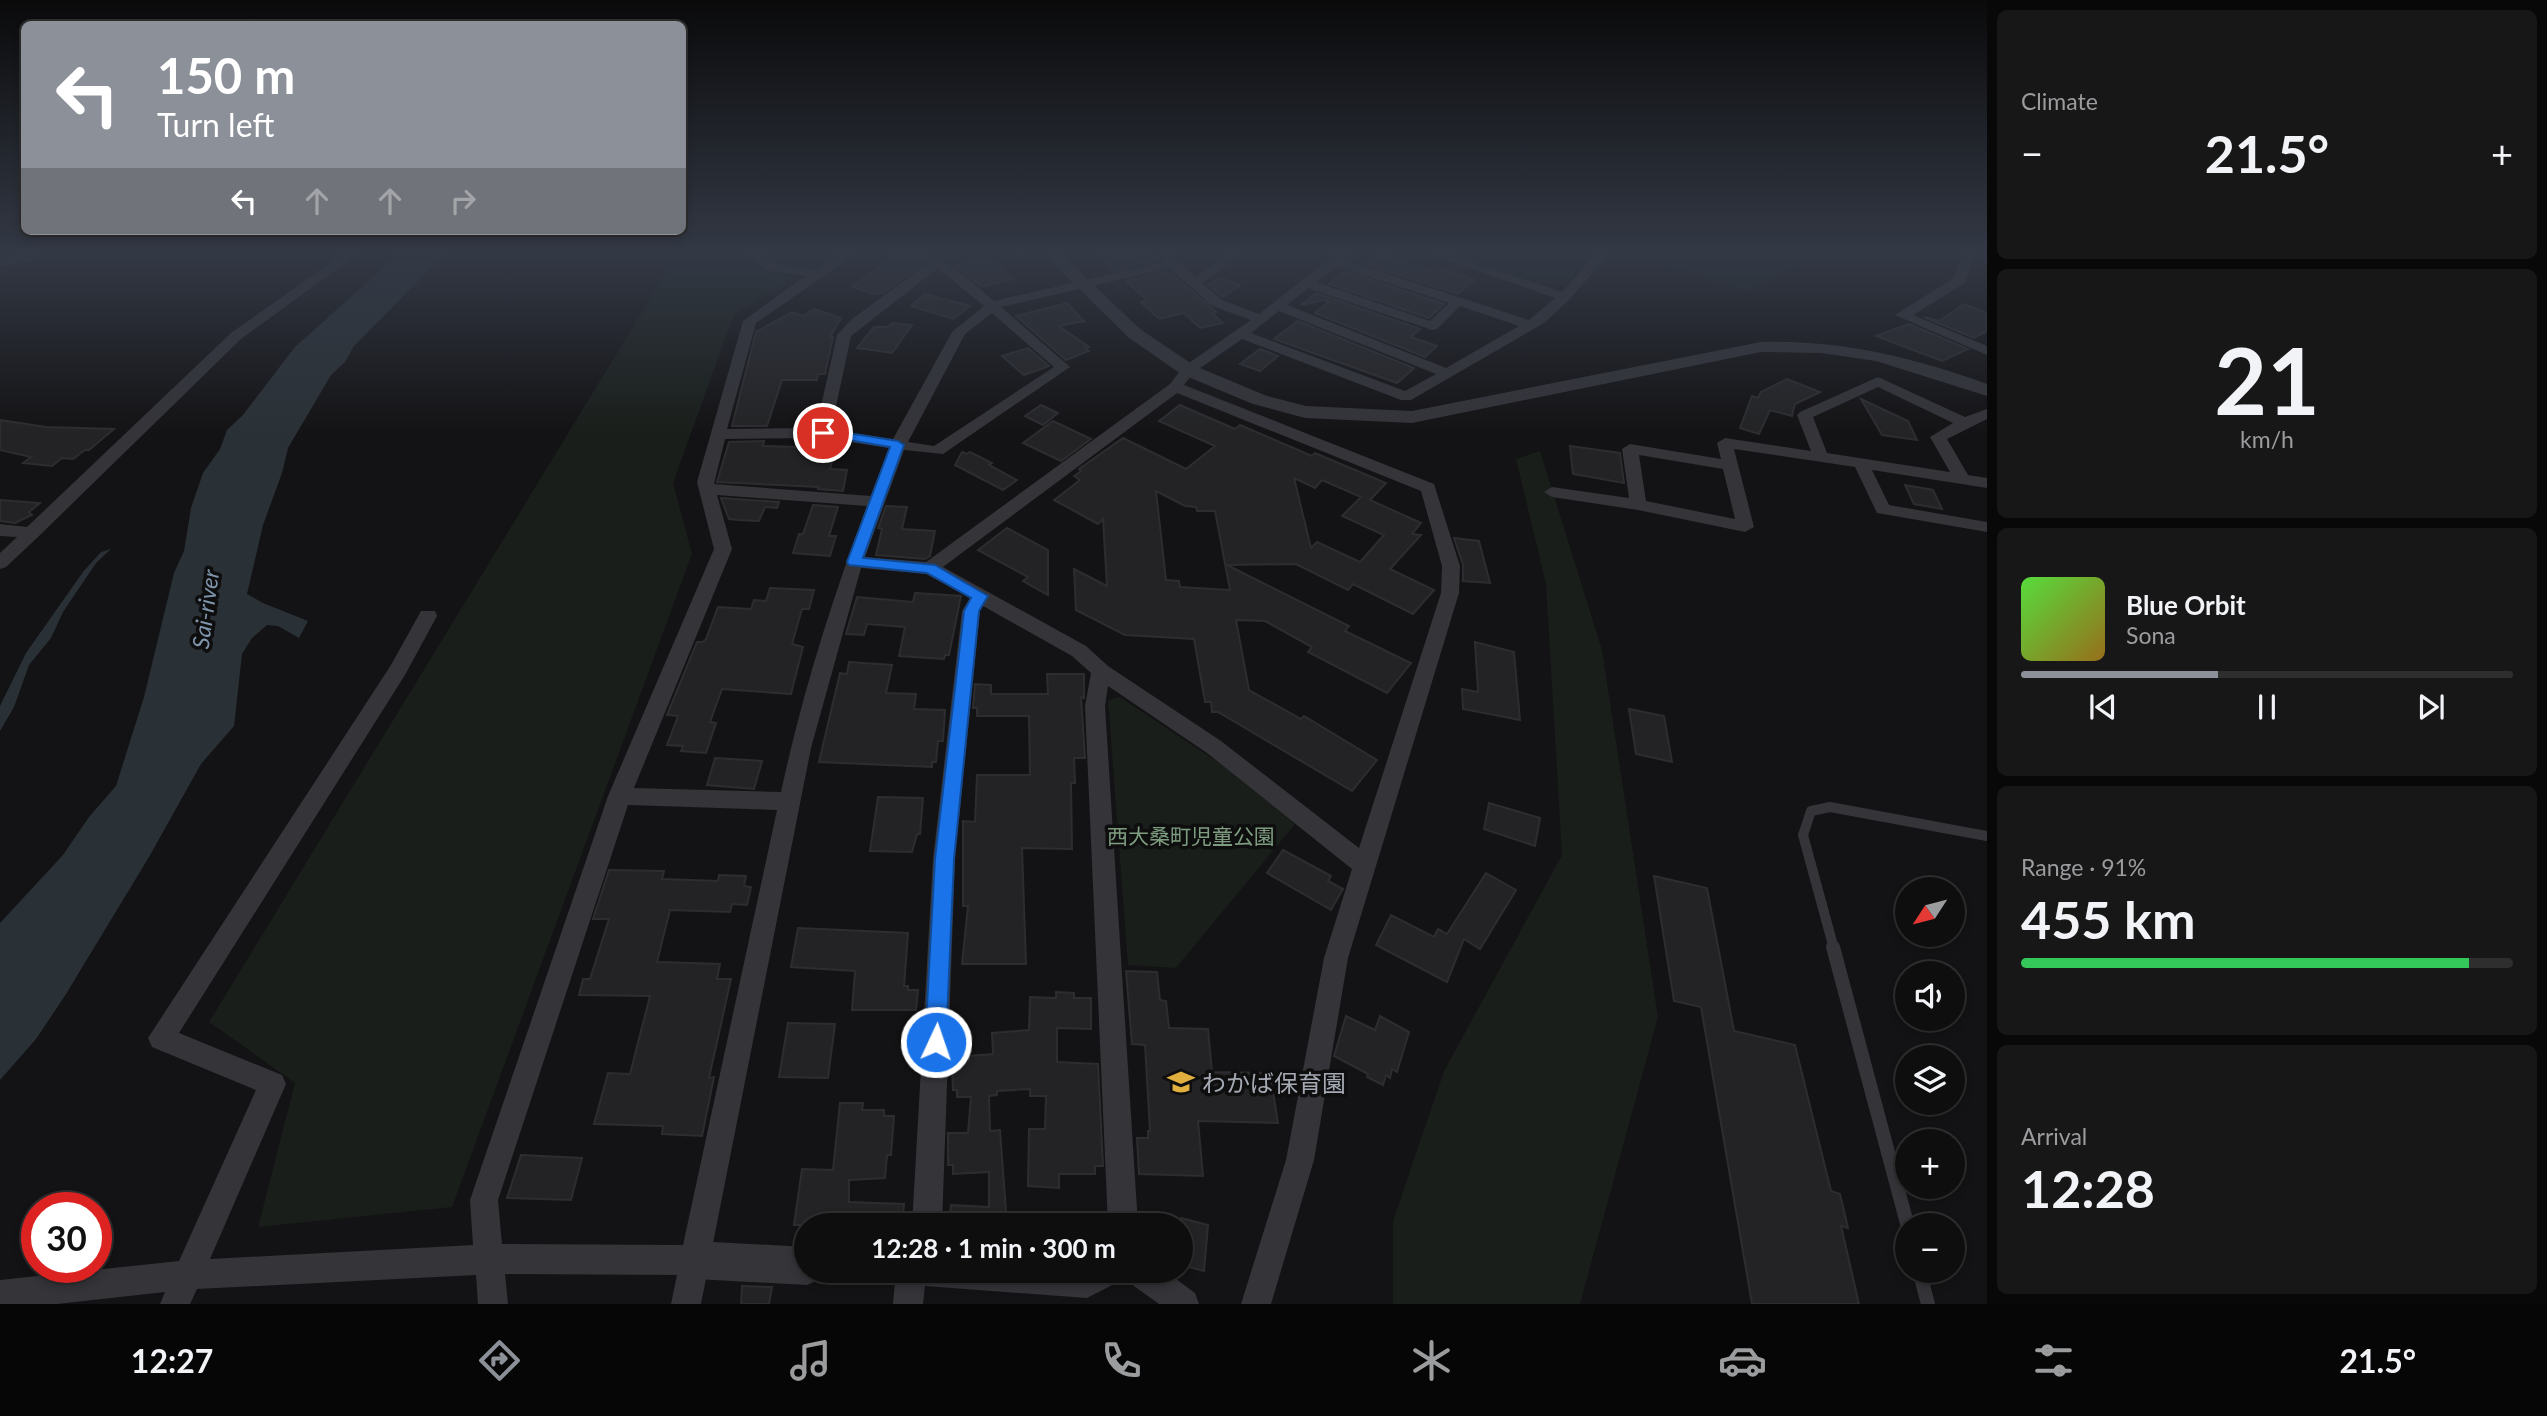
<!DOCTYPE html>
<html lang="en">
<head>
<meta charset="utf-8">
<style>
	:root { --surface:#0e0e0f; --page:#171718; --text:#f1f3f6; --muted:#9b9c9e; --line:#2e2e2f; --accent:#8c9099 }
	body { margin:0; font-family:Lato,"Noto Sans JP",sans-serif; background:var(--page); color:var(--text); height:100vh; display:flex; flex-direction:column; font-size:26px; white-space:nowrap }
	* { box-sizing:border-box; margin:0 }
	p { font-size:23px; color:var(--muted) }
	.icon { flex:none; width:38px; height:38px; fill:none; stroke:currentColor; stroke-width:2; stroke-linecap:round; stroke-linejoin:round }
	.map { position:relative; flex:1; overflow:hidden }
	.details { display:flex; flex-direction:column; gap:10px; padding:10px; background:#080808; width:560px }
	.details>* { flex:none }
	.top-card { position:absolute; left:21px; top:21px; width:665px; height:214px; border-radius:10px; box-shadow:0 4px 10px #0003,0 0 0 2px var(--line); background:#8c9099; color:#fff; overflow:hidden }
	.needle { width:46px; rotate:234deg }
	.buttons { position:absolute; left:1895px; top:877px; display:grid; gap:14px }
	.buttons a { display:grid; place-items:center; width:70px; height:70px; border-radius:50%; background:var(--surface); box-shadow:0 4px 10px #0003,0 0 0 2px var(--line); font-size:35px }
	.speed { position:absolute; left:21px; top:1192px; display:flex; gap:14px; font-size:35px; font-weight:700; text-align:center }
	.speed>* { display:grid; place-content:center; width:91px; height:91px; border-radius:50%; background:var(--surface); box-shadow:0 4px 10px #0003,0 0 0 2px var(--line); line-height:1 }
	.speed .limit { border:10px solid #d22; background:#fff; color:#111 }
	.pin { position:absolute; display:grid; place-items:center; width:60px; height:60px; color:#fff; margin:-30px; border:4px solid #fff; border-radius:50%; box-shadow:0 2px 7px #0007 }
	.me { position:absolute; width:77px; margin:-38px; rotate:3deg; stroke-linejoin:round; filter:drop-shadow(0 0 5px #0008) }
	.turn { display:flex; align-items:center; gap:24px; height:147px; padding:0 21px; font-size:32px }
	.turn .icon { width:91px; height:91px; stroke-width:2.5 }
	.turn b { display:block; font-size:49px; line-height:60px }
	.lanes { display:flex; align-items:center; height:66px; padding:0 21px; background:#0003; justify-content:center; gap:35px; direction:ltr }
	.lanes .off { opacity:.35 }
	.big { font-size:52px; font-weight:700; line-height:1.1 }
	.details .widget { flex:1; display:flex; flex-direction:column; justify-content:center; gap:10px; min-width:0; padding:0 24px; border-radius:10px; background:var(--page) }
	.details .dial { align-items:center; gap:0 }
	.dial b { font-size:91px; line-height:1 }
	.song { display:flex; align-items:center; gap:21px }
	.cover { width:84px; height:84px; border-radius:10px; background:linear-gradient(135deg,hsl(110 70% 55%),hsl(40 70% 35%)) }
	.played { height:7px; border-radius:4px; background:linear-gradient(90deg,var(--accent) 40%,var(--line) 40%) }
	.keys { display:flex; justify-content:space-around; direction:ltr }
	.heat { display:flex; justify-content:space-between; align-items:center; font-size:38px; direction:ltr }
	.charge { height:10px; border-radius:5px; background:linear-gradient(90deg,#34c759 91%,var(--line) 0) }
	.trip { position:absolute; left:794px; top:1213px; width:399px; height:70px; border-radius:35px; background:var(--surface); box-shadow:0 4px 10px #0003,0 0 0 2px var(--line); font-weight:700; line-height:70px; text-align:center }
	.dock { display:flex; height:112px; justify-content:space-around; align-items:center; background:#060606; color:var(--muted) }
	.dock .icon { width:49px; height:49px }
	.dock .current { color:var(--accent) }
	.dock b { font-size:32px; color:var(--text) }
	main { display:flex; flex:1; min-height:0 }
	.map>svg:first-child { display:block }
</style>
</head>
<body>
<main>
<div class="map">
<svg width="1987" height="1304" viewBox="0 0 1987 1304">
	<rect width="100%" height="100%" fill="#131214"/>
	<g fill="#191e1a">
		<path d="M678 253H741L758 270 800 278 734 314 673 483 692 554 452 1207 258 1227 295 1083 209 1022Z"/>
		<path d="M753 253H839L815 268 768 267Z"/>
		<path d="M1628 253H1817L1749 292Z"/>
		<path d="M1593 255 1565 284 1542 285 1486 266Z"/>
		<path d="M1540 451 1602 650 1658 1017 1580 1304H1393V1221L1444 1071 1562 855 1546 584 1516 459Z"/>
		<path d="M1120 697 1222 765 1295 824 1176 968 1128 965 1108 700Z"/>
	</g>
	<g fill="#2a3136">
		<path d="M400 253H449L433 266 354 346 345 362 331 375 288 448 282 473 263 525 247 594 263 603 308 621 299 638 278 626 267 625 252 638 242 654 234 726 201 764 149 857 66 994 36 1039 0 1080V923L63 855 89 817 116 786 144 697 174 573 184 551 191 508 203 473 220 449 227 430 243 415 295 347Z"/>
		<path d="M111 549 96 563 63 612 51 638 29 665 14 707 0 731V706L26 653 83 572 101 552Z"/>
	</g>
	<g fill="#232325" stroke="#2d2d30" stroke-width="2" fill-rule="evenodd">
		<path d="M1095 253H1148L1157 261 1115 271Z"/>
		<path d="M898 254 922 265 883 293 874 294 852 287Z"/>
		<path d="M1379 254 1433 271 1437 267 1474 280 1458 294 1364 264Z"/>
		<path d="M989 258 1013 279 982 287 956 266Z"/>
		<path d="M1168 271 1213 309 1216 312 1212 313 1223 323 1200 328 1184 313 1159 319 1141 302 1147 300 1126 281Z"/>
		<path d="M1345 271 1444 304 1429 318 1329 284Z"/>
		<path d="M1221 278 1240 285 1223 297 1208 285Z"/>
		<path d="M1316 293 1420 329 1411 337 1437 346 1425 357 1315 313 1329 302 1323 300 1301 305Z"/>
		<path d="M925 294 970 306 953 319 911 306Z"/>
		<path d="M1067 303 1084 321 1059 326 1089 347 1085 348 1089 351 1066 360 1016 316Z"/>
		<path d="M1964 304 1987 313V331L1974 338 1924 317 1939 321Z"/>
		<path d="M814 309 841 318 830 337H833L825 374H818L817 380H782L767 426H732L756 332 792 312 803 316Z"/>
		<path d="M1298 321 1414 368 1397 383 1274 339Z"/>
		<path d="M892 323 912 325 892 353 857 348 874 327H888Z"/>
		<path d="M1909 324 1968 349 1942 361 1876 336Z"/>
		<path d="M1028 348 1049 366 1024 375 1002 356Z"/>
		<path d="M1260 349 1278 356 1260 371 1240 364Z"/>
		<path d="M1787 379 1820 392 1795 404 1792 416 1770 410 1759 434 1740 428 1752 396 1758 398 1761 392Z"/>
		<path d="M1861 399 1908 421 1917 440 1882 435Z"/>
		<path d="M1041 405 1058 413 1043 425 1025 416Z"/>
		<path d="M1180 405 1235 429 1240 425 1312 456 1315 453 1386 483 1370 500 1421 523 1412 534 1421 535 1390 569 1434 590 1413 614 1353 584 1348 590 1296 564 1227 565 1349 626 1345 631 1411 663 1387 693 1308 652 1312 647 1265 621 1236 620 1249 690 1301 719 1304 716 1377 760 1352 791 1218 712H1212L1211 702H1205L1194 639 1125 635 1076 610 1074 569 1107 586 1103 519 1098 524 1054 500 1080 480 1074 476 1081 471 1079 469 1123 438 1186 469 1215 446 1159 421ZM1294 478 1315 488 1322 480 1361 497 1342 516 1384 535 1360 562 1317 542 1311 548ZM1156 491 1185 506 1196 507 1197 511H1215L1230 590 1180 587 1179 581 1166 580Z"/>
		<path d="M0 420 46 427 114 429 89 450H85L73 459 62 458 52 466 23 463 31 457 0 450Z"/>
		<path d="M1053 421 1091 439 1061 461 1023 443Z"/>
		<path d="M764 441 763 446 836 448 830 469 847 470 843 491 818 489 819 487 717 482 729 442Z"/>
		<path d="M1570 446 1620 453 1624 483 1573 474Z"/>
		<path d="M962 452 967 454 970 452 992 463 989 465 1017 480 1003 490 955 465Z"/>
		<path d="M1905 485 1933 490 1942 509 1914 504Z"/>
		<path d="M721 498 779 502 777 508 765 507 759 521 739 520 729 519Z"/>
		<path d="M0 500 40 503 29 512 32 515 15 523 0 521Z"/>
		<path d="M813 505 838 507 829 536H836L830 556 793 553 799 534H803Z"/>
		<path d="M886 506 907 507 902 529 935 531 930 556 925 559 876 555 882 529 878 528Z"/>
		<path d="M1007 528 1048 550V595L1023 581 1028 577 978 550Z"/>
		<path d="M1454 538 1479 541 1490 583 1463 581V565Z"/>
		<path d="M770 588 814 590 809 609H802L792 644 803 647 791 694 722 689 710 722 716 723 706 753 681 751 683 746 667 745 678 716 667 715 697 642H703L706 639 718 607 751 609 754 600 766 601Z"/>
		<path d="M915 593 961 596 949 655H945L944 659 899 656 905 627 867 624 864 635 846 634 857 597 913 602Z"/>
		<path d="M1475 642 1514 652 1520 720 1463 709 1462 689 1478 692Z"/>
		<path d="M849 662 892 665 886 693 916 694 914 709 945 710 943 741H938L936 762H932V767L819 762 840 673 847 674Z"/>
		<path d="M1047 674H1084V698L1081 697 1085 758H1074L1075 783H1071L1072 849 1022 848 1026 964H962L968 906H963V821L975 822 977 775H1030L1029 716H977V708H973L975 684 991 685V694H1048Z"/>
		<path d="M1629 709 1664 716 1672 762 1636 754Z"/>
		<path d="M715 758 762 761 754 789 707 785Z"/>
		<path d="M878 797 923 798 920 834H917L912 852 870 851Z"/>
		<path d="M1489 803 1540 818 1535 846 1484 829Z"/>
		<path d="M1283 850 1331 876 1328 881 1343 889 1331 910 1267 873Z"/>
		<path d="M609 870 664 871 662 879 718 881 719 875 746 876 744 886 751 887 747 905 732 904 730 912 670 910 657 962 720 964 717 979H731L709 1078 714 1077 702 1136 662 1134 663 1126 594 1124 608 1073 630 1074 650 996 579 995 583 979H590L609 919H593Z"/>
		<path d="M1486 873 1516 890 1480 949 1464 939 1447 982 1376 945 1391 915 1434 937 1438 929 1447 934Z"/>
		<path d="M1654 876 1707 888 1734 1031 1795 1045 1831 1191 1840 1194 1848 1228 1841 1226 1859 1304H1752L1701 1007 1674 1001Z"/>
		<path d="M798 928 908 933 904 986H908V990H918L916 1010H852L855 971 791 967Z"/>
		<path d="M1126 971 1157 972 1160 1000 1166 1001 1169 1028 1208 1029 1212 1072 1270 1073 1278 1123 1198 1121 1203 1176 1139 1174 1137 1138H1148V1131H1150L1145 1045 1132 1044Z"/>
		<path d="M1056 992 1074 993V998H1091V1029L1057 1028V1062L1098 1064 1103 1166H1095V1174H1059V1188L1028 1186 1029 1129H1045L1046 1096H1030V1089L997 1091V1095L989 1096 990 1131 1000 1130 1007 1225H949L951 1205 989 1207V1172L953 1174V1165H948V1133H968L971 1097H957V1090H953L952 1062 969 1061V1056L993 1054 992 1033 1029 1030 1030 997 1056 998Z"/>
		<path d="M1346 1016 1375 1030 1380 1016 1409 1032 1397 1072 1392 1069 1390 1078 1386 1075 1383 1085 1367 1077 1368 1074 1334 1056Z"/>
		<path d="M788 1023 835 1024 828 1078 779 1077Z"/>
		<path d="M840 1103H863L862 1110H884V1116H894L891 1155H887L885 1178 849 1180V1202L904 1204 902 1225H794L802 1169 833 1170Z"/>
		<path d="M521 1155 582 1158 571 1200 507 1198Z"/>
		<path d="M1181 1218 1208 1225 1204 1271 1181 1265Z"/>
		<path d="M742 1286 772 1287 769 1304H741Z"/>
	</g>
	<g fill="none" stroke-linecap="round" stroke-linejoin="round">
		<path stroke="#343439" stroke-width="10" d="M1834 949 1803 835 1811 811 1830 807 1987 836"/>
		<g stroke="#343439" stroke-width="14">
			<path d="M1833 947 1908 1227"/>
			<path d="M1919 1270 1928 1304"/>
		</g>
		<g fill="#343439" fill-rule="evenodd">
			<path d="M28 253H44L29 262 0 266V258Z"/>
			<path d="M345 253H359L241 339 38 537 6 567 0 569V553L17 537 0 536V524L27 527 231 333Z"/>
			<path d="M747 253H760L772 264 814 270 842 253H857L756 323 727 429 816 428 837 335 852 319 927 264 902 253C944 253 963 275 994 301L1164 262 1156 253H1169L1195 277 1229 253H1243L1202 283 1222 300 1259 314 1337 253H1351L1344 260 1529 320 1555 298 1427 253H1445L1562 292 1597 253H1610L1569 300 1544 323 1411 400H1401L1242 339 1193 373 1184 385 1434 484 1460 566 1459 593 1348 958 1314 1160 1271 1304H1241L1286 1160 1324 958 1352 869 1207 753 1108 686 1105 706 1138 1225H1108L1085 706 1091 673 1072 656 983 606 980 611 955 859 942 1225H912L933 859 962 611 970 598 926 574 861 568 811 748 701 1304H671L677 1275 505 1274 508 1304H478L476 1275 197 1289 190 1304H160L165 1292 57 1304H0V1280L179 1261 256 1090 152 1047 148 1038 391 665 421 611H435L437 616 405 675 179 1033 282 1075 286 1084 210 1259 473 1245 470 1200 608 796 714 549 697 482 743 321 805 276 764 270ZM1337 266 1449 303 1430 321 1316 282ZM938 268 984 306 952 332 893 439 831 430 851 336ZM1170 268 1212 306 1251 320 1183 367 1170 384 926 562 865 557 904 450 943 454 1070 367 1001 307ZM1308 288 1432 330 1437 329 1460 306 1519 326 1446 368 1287 305ZM1279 311 1436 374 1405 391 1251 333ZM992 313 1054 367 934 446 908 442 965 334ZM1177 393 1421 491 1442 566 1441 593 1359 848 1221 741 1108 666 1086 646 943 567ZM823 438 889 448 871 496 714 484 725 439ZM717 495 867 506C832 599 802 694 781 792L634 788 732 549ZM628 805 777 810 683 1245 502 1244 498 1200Z"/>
			<path d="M1963 253H1975L1965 283 1913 315 1987 346V355L1895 315 1954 278Z"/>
			<path d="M1878 377 1965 417 1987 409V419L1947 439 1968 475 1987 478V488L1872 470 1889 505 1987 522V532L1877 513 1855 467 1734 449 1754 527 1745 532 1638 510 1552 497 1544 492 1552 487 1629 498 1622 449 1630 444 1721 459 1717 443 1725 438 1811 451 1797 415 1800 412ZM1878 387 1953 423 1930 437 1950 472 1827 453 1813 417ZM1639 455 1723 469 1735 519 1646 501Z"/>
			<path d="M896 1270H1164L1195 1293 1199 1304H1159L1127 1281 1124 1271 1120 1281 1087 1298 925 1286 923 1304H893Z"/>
		</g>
		<g fill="#343439" fill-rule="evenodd">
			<path d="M1043 253H1060L1140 329 1195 366 1267 396 1306 406 1412 411 1761 342C1841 340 1912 357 1987 384V396L1876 361 1821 353 1761 352 1412 423 1305 418 1253 404 1181 374 1128 337Z"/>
			<path d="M695 1241 807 1247V1270H824L820 1279 807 1285 695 1279 682 1273 676 1260 682 1247Z"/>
		</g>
	</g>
	<linearGradient id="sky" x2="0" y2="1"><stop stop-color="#0a0a0b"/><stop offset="0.58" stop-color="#333945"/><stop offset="1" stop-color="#333945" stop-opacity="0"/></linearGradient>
	<rect width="1987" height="436" fill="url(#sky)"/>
	<path fill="#1a73e8" stroke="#114b97" stroke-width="2" d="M823 429 898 441 904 445 863 558 935 565 988 596 979 611 954 859 946 1042 943 1049 936 1052 928 1049 925 1042 935 859 964 611 971 598 927 573 849 565 847 562 890 447 819 435V430Z"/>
	<defs>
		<symbol id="school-bare" viewBox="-9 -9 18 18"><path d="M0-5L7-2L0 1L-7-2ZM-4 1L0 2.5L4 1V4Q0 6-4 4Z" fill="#e1af3d" stroke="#0e0e0f" stroke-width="2.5" paint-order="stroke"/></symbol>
	</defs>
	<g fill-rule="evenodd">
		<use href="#school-bare" x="1162" y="1063" width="38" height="38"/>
	</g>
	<g text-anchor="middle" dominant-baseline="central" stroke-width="7" stroke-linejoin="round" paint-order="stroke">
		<g font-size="21" fill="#7e9d80" stroke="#0e0e0f">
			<text x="1191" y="835">西大桑町児童公園</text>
		</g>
		<g font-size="23" font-style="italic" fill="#7f95ac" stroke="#0e0e0f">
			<text transform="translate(205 609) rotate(-82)">Sai-river</text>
		</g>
		<g font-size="24" fill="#a5a9b3" stroke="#0e0e0f" text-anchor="start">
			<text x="1202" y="1082">わかば保育園</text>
		</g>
	</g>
</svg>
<div class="buttons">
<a><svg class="needle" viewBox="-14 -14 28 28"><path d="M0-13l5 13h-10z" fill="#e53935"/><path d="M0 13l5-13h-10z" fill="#9b9c9e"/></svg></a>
<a><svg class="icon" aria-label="sound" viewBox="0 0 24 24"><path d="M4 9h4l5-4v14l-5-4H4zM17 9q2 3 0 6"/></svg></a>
<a><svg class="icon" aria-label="layers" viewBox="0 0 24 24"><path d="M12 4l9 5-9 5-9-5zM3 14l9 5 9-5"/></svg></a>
<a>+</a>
<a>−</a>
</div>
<div class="speed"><div class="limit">30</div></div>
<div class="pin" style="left:823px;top:433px;background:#d93025"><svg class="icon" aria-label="arrive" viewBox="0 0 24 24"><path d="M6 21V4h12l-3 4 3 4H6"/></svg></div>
<svg class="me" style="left:936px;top:1042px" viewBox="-20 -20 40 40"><circle r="17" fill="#1a73e8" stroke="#fff" stroke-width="3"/><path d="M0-11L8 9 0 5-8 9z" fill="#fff"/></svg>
<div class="trip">12:28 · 1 min · 300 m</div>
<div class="top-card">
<div class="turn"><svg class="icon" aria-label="left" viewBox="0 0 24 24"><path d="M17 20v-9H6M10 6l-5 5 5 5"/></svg><div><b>150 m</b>Turn left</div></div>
<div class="lanes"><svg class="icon" aria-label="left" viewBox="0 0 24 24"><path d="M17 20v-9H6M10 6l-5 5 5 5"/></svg><svg class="icon off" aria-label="ahead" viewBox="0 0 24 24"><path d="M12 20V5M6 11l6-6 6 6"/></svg><svg class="icon off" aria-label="ahead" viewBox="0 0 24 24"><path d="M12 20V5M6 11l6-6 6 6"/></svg><svg class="icon off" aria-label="right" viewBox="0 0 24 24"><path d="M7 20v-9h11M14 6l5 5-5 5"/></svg></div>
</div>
</div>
<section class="details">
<div class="widget"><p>Climate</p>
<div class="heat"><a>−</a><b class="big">21.5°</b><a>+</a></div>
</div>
<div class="widget dial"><b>21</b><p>km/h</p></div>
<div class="widget">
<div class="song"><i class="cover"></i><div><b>Blue Orbit</b><p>Sona</p></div></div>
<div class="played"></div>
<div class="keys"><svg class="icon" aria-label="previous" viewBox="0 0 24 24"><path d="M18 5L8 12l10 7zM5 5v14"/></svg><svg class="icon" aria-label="pause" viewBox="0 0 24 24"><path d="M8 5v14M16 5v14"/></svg><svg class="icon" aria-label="next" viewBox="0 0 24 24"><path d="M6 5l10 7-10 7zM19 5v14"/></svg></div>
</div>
<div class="widget"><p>Range · 91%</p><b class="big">455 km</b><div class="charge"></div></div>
<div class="widget"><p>Arrival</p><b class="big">12:28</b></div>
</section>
</main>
<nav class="dock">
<b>12:27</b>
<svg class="icon current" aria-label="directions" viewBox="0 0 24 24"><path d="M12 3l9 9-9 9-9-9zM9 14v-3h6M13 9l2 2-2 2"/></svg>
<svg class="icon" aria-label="music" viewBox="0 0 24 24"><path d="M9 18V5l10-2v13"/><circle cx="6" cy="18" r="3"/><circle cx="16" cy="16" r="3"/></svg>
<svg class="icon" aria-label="phone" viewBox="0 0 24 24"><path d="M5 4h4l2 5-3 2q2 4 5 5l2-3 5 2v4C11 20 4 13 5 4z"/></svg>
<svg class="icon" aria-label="climate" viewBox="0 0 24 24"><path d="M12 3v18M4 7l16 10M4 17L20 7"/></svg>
<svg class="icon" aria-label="car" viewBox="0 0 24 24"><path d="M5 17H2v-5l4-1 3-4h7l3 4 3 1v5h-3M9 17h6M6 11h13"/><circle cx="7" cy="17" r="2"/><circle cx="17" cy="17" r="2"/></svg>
<svg class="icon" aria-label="filters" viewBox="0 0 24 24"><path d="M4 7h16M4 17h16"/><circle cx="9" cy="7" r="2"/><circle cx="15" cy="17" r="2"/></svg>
<b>21.5°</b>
</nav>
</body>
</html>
